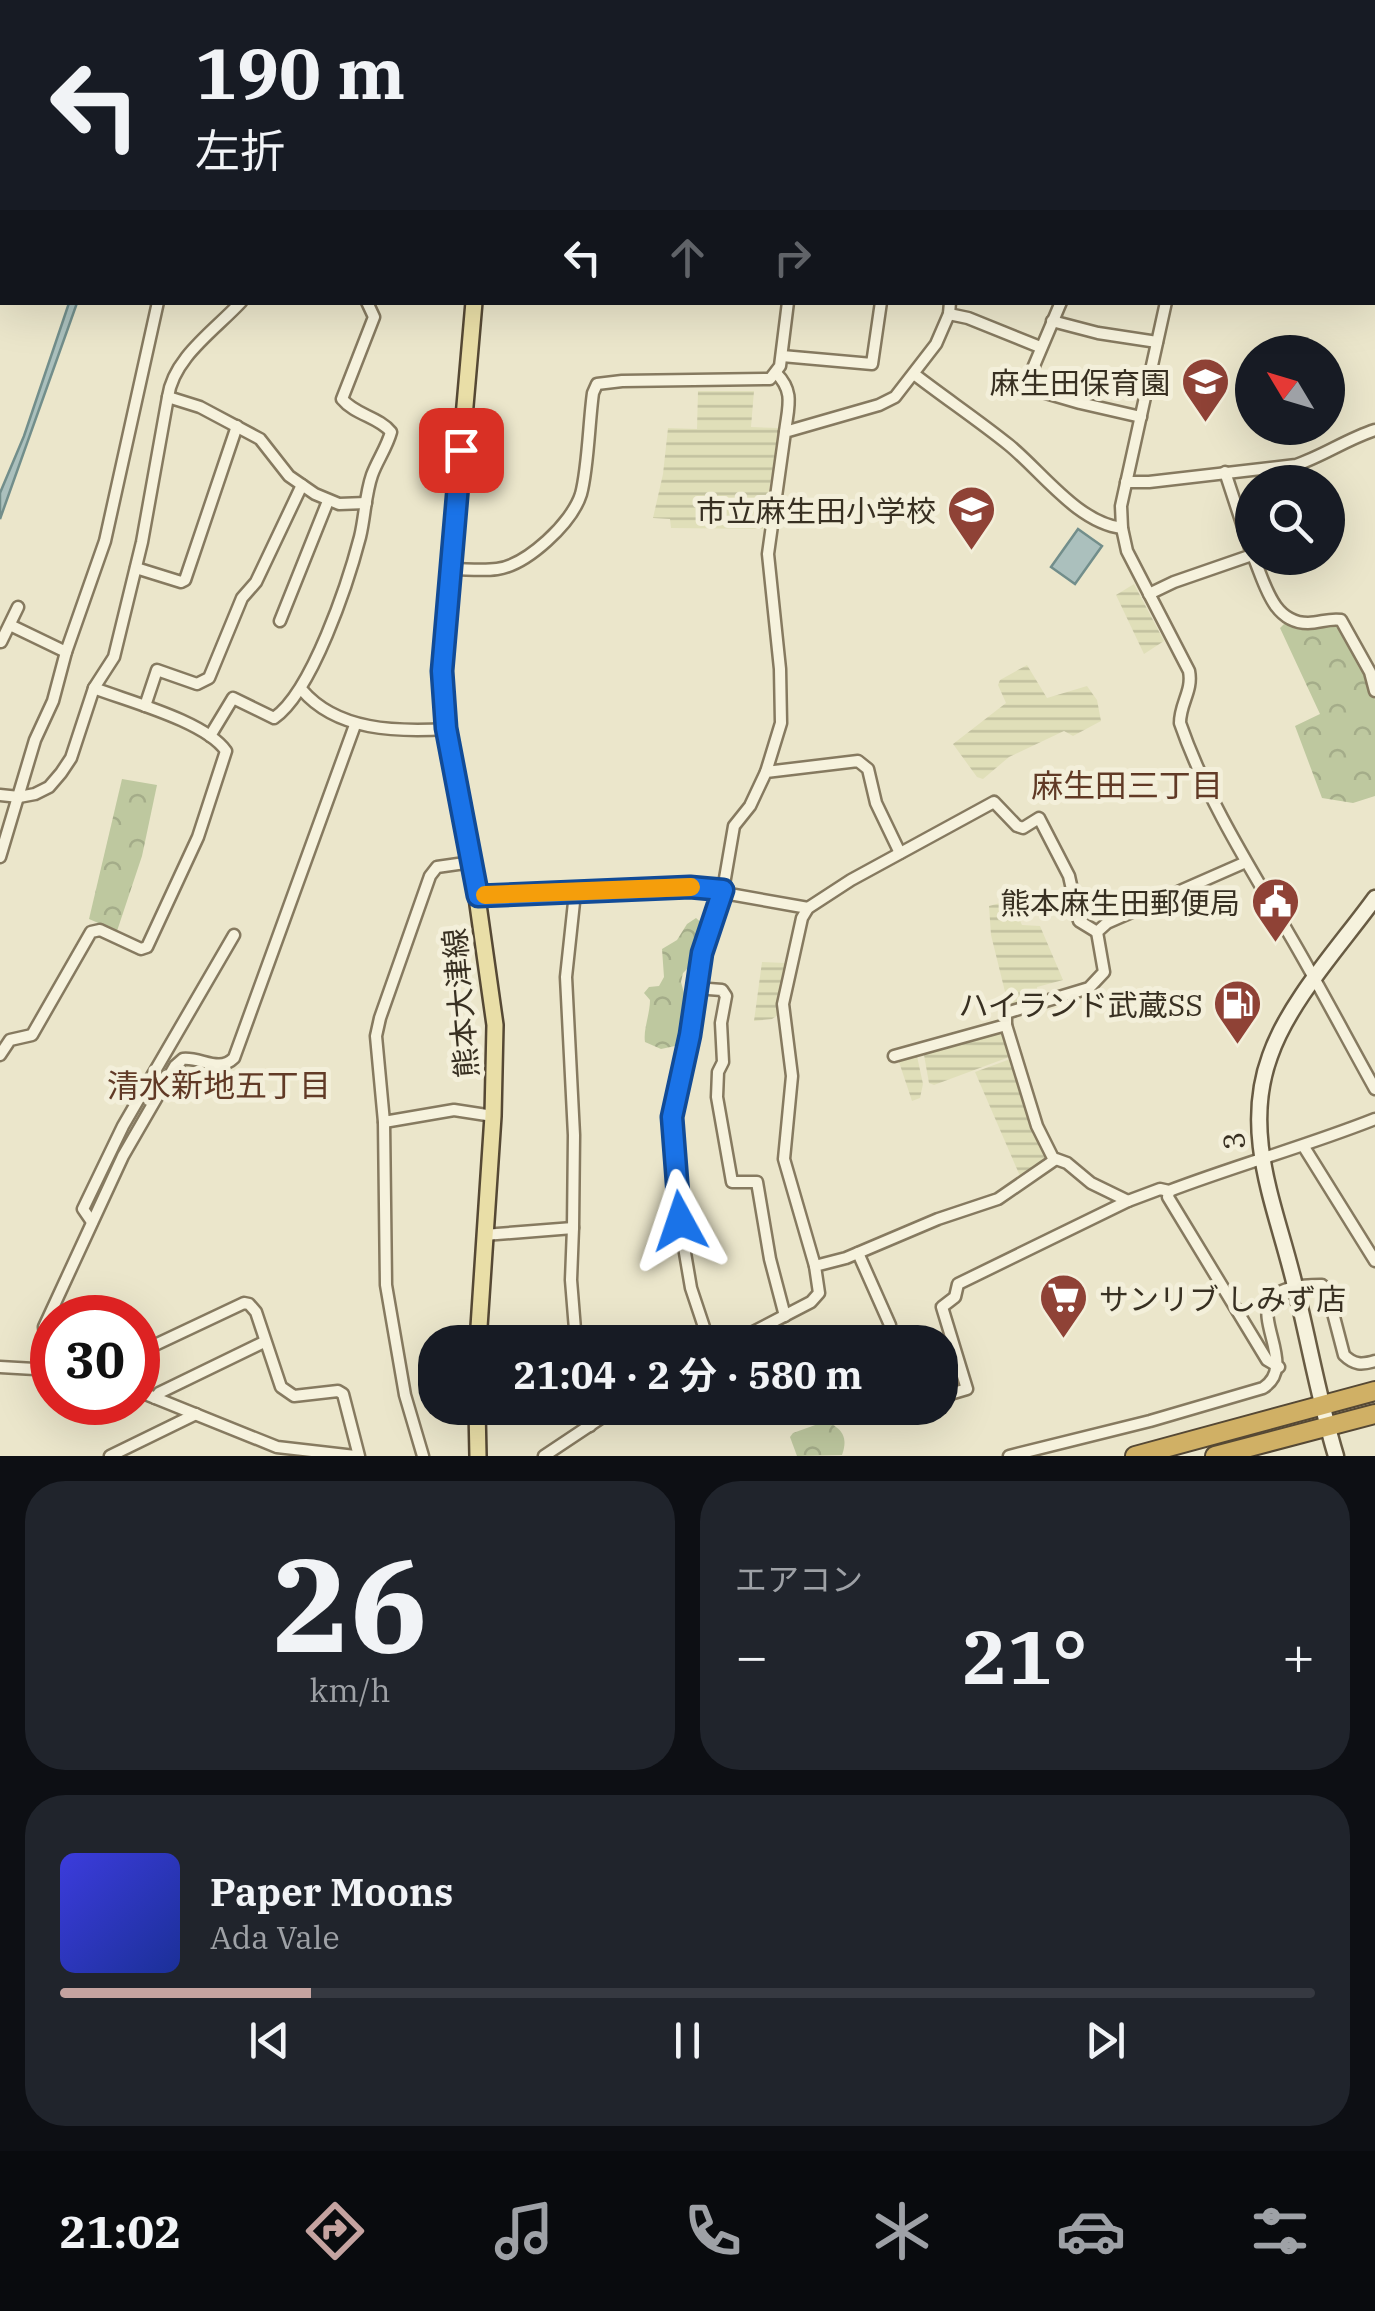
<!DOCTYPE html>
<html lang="ja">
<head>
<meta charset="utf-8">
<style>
	:root { --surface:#171b24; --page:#20242c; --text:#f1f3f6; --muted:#9ea1a6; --line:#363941; --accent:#c5a3a0 }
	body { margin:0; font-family:"IBM Plex Serif","Noto Sans JP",serif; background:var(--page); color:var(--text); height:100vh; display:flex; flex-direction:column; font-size:38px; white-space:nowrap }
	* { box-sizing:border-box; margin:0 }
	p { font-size:32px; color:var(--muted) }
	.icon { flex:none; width:55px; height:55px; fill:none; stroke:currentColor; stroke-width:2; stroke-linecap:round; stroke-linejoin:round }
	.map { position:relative; height:1456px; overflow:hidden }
	.details { display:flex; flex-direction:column; gap:25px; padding:25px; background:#0d0f14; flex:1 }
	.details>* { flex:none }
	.banner { position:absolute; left:0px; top:0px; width:1375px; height:305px; box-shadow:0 10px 40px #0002; background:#171b24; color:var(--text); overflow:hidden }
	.needle { width:65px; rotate:308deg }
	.fabs { position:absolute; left:1235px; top:335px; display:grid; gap:20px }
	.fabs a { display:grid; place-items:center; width:110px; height:110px; border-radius:50%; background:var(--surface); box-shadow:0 10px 40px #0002; font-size:50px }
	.speed { position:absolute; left:30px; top:1295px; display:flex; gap:20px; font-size:50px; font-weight:700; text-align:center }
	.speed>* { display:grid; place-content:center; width:130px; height:130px; border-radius:50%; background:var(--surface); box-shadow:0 10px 40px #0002; line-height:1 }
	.speed .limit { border:15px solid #d22; background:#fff; color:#111 }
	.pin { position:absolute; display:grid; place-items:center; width:85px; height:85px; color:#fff; margin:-42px; border-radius:20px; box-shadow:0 5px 15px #0006 }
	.me { position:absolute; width:110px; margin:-55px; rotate:355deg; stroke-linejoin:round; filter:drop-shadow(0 0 8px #0008) }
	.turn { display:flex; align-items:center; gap:35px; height:210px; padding:0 30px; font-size:45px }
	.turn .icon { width:130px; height:130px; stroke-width:2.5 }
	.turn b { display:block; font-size:70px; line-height:85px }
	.lanes { display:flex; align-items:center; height:95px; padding:0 30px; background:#0003; justify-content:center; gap:50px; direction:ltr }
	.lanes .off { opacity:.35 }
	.big { font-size:75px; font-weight:700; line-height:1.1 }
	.details .card { flex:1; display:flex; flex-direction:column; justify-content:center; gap:15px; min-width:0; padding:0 35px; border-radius:40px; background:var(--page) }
	.details .dial { align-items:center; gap:0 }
	.dial b { font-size:130px; line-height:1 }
	.song { display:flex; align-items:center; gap:30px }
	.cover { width:120px; height:120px; border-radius:15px; background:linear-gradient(135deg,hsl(240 70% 55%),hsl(230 70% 35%)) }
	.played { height:10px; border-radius:5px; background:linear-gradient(90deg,var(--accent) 20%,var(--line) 20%) }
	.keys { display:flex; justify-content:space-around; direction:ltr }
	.heat { display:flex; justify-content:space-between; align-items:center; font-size:55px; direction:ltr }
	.details .tiles { flex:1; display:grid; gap:25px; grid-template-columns:1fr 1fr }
	.card:last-child { grid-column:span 2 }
	.trip { position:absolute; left:418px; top:1325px; width:540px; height:100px; border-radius:40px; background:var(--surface); box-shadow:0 10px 40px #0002; font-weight:700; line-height:100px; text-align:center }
	.tab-bar { display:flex; height:160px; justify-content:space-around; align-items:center; background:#090b0e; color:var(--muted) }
	.tab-bar .icon { width:70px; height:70px }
	.tab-bar .current { color:var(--accent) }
	.tab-bar b { font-size:45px; color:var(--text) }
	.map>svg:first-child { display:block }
</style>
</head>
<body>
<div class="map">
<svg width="1375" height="1456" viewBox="0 0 1375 1456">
	<defs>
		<pattern id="farmland-rules" width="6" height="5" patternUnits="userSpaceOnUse" patternTransform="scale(2.5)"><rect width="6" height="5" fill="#e0dfb9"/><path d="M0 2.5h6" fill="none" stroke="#c1c09f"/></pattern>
		<pattern id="forest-crowns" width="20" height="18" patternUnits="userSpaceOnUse" patternTransform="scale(2.5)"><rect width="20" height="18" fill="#bec89f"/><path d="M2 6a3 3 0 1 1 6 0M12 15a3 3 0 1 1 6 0" fill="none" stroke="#a4ac89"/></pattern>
	</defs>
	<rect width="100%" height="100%" fill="#ebe6cb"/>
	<g fill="url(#farmland-rules)">
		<path d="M698 391H754L751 427 779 428 763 529 671 528 670 519 653 518 663 474 668 428 697 429Z"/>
		<path d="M1134 584 1164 641 1144 654 1116 595Z"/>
		<path d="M1027 665 1047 698 1087 686 1097 700 1101 721 1073 736 1064 731 1009 757 983 779 977 777 953 744 1006 703 998 685 1000 680Z"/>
		<path d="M1011 900 1022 925 1040 926 1063 980 1037 987 1038 998 1009 1008 991 935 989 906Z"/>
		<path d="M762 962 785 963 778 1015 772 1019 754 1021Z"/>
		<path d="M1001 1031 1012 1056 934 1085 929 1083 924 1055 968 1038Z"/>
		<path d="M917 1056 923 1084 920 1098 912 1101 899 1062Z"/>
		<path d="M1013 1058 1048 1157 1020 1176 975 1072Z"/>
	</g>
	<g fill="url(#forest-crowns)">
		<path d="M1287 621 1306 628 1338 625 1367 675 1375 700V796L1353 803 1322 798 1295 726 1320 714 1280 628Z"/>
		<path d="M122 779 157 785 142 856 117 931 89 919Z"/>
		<path d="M696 918 705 926 697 944 694 962 683 973 681 982 688 1008 681 1038 675 1046 661 1049 645 1042C643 1030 650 1014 650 1000L644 993 649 987 659 986 664 977 662 949 677 940 687 924Z"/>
		<path d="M818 1424H831C845 1431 847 1441 842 1455L797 1456 790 1437 793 1433Z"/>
	</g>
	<g fill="#abc0bd" stroke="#728e8b" stroke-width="2.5">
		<path d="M69 303H77L0 519V493L24 436Z"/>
		<path d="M1078 529 1102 546 1075 584 1051 567Z"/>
	</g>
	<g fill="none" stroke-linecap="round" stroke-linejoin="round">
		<defs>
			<g id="street">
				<path d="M99 0 103 2"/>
				<path d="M261 0 268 2"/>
				<path d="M344 0 349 2"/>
				<path d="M43 2 44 0"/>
				<path d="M439 2 440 0"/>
				<path d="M836 2 838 0"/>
				<path d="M988 2 989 0"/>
				<path d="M1054 2 1055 0"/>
				<path d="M1179 2 1180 0"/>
				<path d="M1241 2 1242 0"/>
				<path d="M1349 2 1350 0"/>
				<path d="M1372 53 1375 54"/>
				<path d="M0 77 2 73"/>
				<path d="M1372 202 1375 201"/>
				<path d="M1372 252 1375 255"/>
				<path d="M0 261 2 262"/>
				<path d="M0 283 2 274"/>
				<path d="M1061 302 1025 387 1080 403 1141 417"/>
				<path d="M1166 302 1121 506 1122 528 1127 551 1189 671C1193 691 1180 703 1180 723 1206 798 1249 866 1289 934 1319 985 1346 1037 1375 1089"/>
				<path d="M949 314 968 318 1040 347"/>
				<path d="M1052 321 1098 333 1157 342"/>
				<path d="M782 356 872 364 881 302"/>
				<path d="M776 373C795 392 788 407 785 432"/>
				<path d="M914 374C945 398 978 420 1009 445 1042 472 1078 523 1122 528"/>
				<path d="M168 397C173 358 215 330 241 302"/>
				<path d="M1225 472 1252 554"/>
				<path d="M1126 482H1149L1296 465C1323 456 1347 439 1375 430"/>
				<path d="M1254 558C1265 584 1273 623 1308 623 1320 623 1329 618 1341 620L1370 672 1375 691"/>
				<path d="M136 568 181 582 185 580 237 426"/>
				<path d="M450 569C466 569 482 571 497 569 527 565 572 523 581 494 588 469 589 421 593 393L597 384 622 381 770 379 780 366 788 302"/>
				<path d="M1149 594 1174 582 1252 555"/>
				<path d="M280 621 328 501"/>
				<path d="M10 625 66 652"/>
				<path d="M1 642 18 607"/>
				<path d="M302 690C337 731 397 732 447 729"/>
				<path d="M145 706 157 670 197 684 209 678 242 598 256 582 302 485"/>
				<path d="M210 736 233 698 274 718C312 692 348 583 360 537 365 517 365 495 372 475 377 461 387 447 391 432 379 417 355 415 342 399L374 317 367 302"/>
				<path d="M766 772 781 723 780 669 768 554 785 432 879 405 895 397 936 344 949 314 950 302"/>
				<path d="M0 795 19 797 35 794 49 787 61 773 71 758 94 688 114 657 142 542 168 397 200 407 260 439 289 476 315 494 339 504 366 503"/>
				<path d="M0 857 35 740 53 701 66 652 105 541 158 302"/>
				<path d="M472 862 437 867 430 876 380 1018 376 1036 384 1122 454 1110 493 1116"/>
				<path d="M478 896 690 887 808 908"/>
				<path d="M695 988 722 990 726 996 721 1023 723 1062 718 1072 717 1097 732 1182H757L770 1259 785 1316"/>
				<path d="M0 1055 10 1040 32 1035 91 932 100 930 141 949 147 947 198 837 226 751C205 721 127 701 94 688"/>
				<path d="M894 1056 1006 1025"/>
				<path d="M384 1122 386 1285 405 1395 423 1456"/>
				<path d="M1304 1147 1375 1261"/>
				<path d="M1054 1160 1037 1126 1006 1025V1013L1089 988 1104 972 1097 932 1107 923 1246 862"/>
				<path d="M1169 1191 1168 1197 1267 1360 1279 1367"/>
				<path d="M92 1222 83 1209 123 1126 234 935"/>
				<path d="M573 1228 574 1135 566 977 575 893"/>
				<path d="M484 1235 573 1228 571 1280 576 1342"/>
				<path d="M858 1253 890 1325V1342"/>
				<path d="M815 1266 784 1159 792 1076 783 1004 802 918 808 908 851 880 994 802 1017 826 1023 828 1039 818 1069 876 1079 921 1097 932"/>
				<path d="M52 1341 45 1336 44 1327 123 1156 175 1066 183 1059C201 1057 219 1073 234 1058L355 725"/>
				<path d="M709 1342 691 1288 684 1247 672 1117 690 1035 702 953 723 890 734 826 750 806 766 772 858 761 868 769 876 803 900 853"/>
				<path d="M734 1342 811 1302 819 1293 815 1266 846 1258 938 1219 998 1199 1056 1159 1067 1163 1091 1183 1128 1201"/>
				<path d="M138 1353 244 1303 249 1304 256 1312 281 1387 294 1396 338 1391 343 1394 359 1456"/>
				<path d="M0 1367 52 1370"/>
				<path d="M138 1391 277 1447 355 1456"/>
				<path d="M940 1397 967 1389 942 1307 955 1297 958 1284 1128 1201 1160 1189 1169 1191C1237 1165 1307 1146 1375 1119"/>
				<path d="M155 1398 159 1393 264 1342"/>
				<path d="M585 1408 590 1426"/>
				<path d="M902 1408H905"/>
				<path d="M110 1456 196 1414"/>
				<path d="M544 1456 616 1408"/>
				<path d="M1009 1456 1150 1421 1263 1388C1309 1359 1213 1284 1322 1285L1327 1290 1344 1355C1354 1365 1362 1365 1375 1361"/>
			</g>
			<path id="secondary" d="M1336 1456C1319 1400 1309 1342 1295 1286 1277 1209 1241 1135 1270 1056 1289 1001 1341 945 1375 898"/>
			<g id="primary">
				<path d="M493 2V0"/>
				<path d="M474 302 442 671 447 729 472 862 495 1025 493 1116 478 1342"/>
				<path d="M477 1408 478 1456"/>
			</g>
			<g id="highway">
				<path d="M1135 1456 1375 1391"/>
				<path d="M1215 1456 1375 1414"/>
			</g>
		</defs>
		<use href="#street" stroke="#867a60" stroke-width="15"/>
		<use href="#secondary" stroke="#685b43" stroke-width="19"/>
		<use href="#primary" stroke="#554834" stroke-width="20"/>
		<use href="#highway" stroke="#554834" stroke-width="22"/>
		<use href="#street" stroke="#f6f2dd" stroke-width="10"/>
		<use href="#secondary" stroke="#f6f2dd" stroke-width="14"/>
		<use href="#primary" stroke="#e9dea7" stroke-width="15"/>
		<use href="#highway" stroke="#d0b065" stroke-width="18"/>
	</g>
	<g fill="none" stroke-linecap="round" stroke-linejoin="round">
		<defs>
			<path id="route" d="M461 450 442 671 446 728 478 896 690 887 723 890 702 953 690 1035 672 1117 680 1221"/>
		</defs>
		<use href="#route" stroke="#114b97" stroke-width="25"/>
		<use href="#route" stroke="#1a73e8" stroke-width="18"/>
		<path stroke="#f59e0b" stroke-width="18" d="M485 895 691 887"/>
	</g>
	<defs>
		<symbol id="school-pin" viewBox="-11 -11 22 30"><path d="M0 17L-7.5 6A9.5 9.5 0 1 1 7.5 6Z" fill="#8f4236" stroke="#f3efda"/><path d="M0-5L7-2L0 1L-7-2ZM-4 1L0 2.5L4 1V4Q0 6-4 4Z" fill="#fff"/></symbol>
		<symbol id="civic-pin" viewBox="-11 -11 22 30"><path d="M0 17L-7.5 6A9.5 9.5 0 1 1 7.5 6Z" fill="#8f4236" stroke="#f3efda"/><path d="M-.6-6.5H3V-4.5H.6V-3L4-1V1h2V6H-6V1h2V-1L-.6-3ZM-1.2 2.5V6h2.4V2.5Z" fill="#fff"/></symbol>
		<symbol id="fuel-pin" viewBox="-11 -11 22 30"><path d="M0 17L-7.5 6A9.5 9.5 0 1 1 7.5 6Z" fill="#8f4236" stroke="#f3efda"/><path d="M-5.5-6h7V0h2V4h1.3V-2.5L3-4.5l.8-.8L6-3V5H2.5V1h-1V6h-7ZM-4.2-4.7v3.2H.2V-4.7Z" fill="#fff"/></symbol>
		<symbol id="supermarket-pin" viewBox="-11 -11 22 30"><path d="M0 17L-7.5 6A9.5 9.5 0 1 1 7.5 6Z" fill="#8f4236" stroke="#f3efda"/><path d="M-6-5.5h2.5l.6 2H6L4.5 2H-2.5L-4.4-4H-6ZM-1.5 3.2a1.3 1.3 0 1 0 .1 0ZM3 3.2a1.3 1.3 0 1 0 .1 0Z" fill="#fff"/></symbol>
	</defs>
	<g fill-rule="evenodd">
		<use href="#school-pin" x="1178" y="354" width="55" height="75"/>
		<use href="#school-pin" x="944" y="482" width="55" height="75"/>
		<use href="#civic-pin" x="1248" y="874" width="55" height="75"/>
		<use href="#fuel-pin" x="1210" y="976" width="55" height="75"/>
		<use href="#supermarket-pin" x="1036" y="1270" width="55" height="75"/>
	</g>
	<g text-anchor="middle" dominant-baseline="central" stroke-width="10" stroke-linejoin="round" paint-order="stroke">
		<g font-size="30" fill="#383022" stroke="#f3efda" text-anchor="end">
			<text x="1170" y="382">麻生田保育園</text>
			<text x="936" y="510">市立麻生田小学校</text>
			<text x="1240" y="902">熊本麻生田郵便局</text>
			<text x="1203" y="1004">ハイランド武蔵SS</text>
			<text x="1099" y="1298" text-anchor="start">サンリブ しみず店</text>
		</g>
		<g font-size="30" fill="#383022" stroke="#f3efda">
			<text transform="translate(460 1003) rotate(-95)">熊本大津線</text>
			<text transform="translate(1233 1141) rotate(-96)">3</text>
		</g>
		<g font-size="32" fill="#613a26" stroke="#f3efda">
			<text x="1127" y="785">麻生田三丁目</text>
			<text x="219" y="1085">清水新地五丁目</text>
		</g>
	</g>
</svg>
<div class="fabs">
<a><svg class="needle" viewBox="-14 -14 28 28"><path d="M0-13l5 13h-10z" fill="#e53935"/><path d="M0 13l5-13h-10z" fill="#9ea1a6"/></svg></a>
<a><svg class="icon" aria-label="search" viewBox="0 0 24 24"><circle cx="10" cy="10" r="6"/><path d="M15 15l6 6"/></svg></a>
</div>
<div class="speed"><div class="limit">30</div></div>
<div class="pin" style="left:461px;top:450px;background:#d93025"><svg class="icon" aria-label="arrive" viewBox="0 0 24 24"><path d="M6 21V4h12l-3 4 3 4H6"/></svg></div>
<svg class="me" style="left:680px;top:1221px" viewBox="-20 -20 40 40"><path d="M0-17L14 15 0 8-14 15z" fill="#1a73e8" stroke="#fff" stroke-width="4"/></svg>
<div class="trip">21:04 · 2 分 · 580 m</div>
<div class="banner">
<div class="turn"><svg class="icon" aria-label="left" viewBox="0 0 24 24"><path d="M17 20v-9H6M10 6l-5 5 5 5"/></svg><div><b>190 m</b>左折</div></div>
<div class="lanes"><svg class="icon" aria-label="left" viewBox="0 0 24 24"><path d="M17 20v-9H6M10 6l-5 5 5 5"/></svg><svg class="icon off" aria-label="ahead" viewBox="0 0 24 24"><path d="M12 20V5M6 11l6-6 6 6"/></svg><svg class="icon off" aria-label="right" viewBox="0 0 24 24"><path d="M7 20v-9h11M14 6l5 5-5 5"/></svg></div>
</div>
</div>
<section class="details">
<div class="tiles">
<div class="card dial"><b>26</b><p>km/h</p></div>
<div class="card"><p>エアコン</p>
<div class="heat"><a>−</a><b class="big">21°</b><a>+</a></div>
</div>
<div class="card">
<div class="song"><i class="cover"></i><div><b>Paper Moons</b><p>Ada Vale</p></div></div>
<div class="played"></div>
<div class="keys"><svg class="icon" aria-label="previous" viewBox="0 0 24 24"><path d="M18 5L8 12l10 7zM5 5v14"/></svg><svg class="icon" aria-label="pause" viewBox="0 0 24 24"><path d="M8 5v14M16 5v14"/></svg><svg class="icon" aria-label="next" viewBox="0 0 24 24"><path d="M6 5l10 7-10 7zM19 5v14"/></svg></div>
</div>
</div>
</section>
<nav class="tab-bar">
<b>21:02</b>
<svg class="icon current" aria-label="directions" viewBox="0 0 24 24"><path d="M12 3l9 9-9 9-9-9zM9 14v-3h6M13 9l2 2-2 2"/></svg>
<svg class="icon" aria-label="music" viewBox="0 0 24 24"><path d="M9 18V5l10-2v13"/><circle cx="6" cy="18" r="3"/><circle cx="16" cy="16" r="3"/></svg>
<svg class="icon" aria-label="phone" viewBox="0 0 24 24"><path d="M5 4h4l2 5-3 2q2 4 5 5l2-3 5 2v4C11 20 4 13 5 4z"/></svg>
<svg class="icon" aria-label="climate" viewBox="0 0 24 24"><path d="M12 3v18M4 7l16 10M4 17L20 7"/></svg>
<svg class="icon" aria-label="car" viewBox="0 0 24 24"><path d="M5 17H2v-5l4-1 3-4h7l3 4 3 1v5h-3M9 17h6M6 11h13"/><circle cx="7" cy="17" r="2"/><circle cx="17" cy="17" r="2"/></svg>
<svg class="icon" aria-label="filters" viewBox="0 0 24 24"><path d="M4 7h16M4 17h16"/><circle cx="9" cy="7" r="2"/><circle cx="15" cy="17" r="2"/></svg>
</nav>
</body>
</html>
